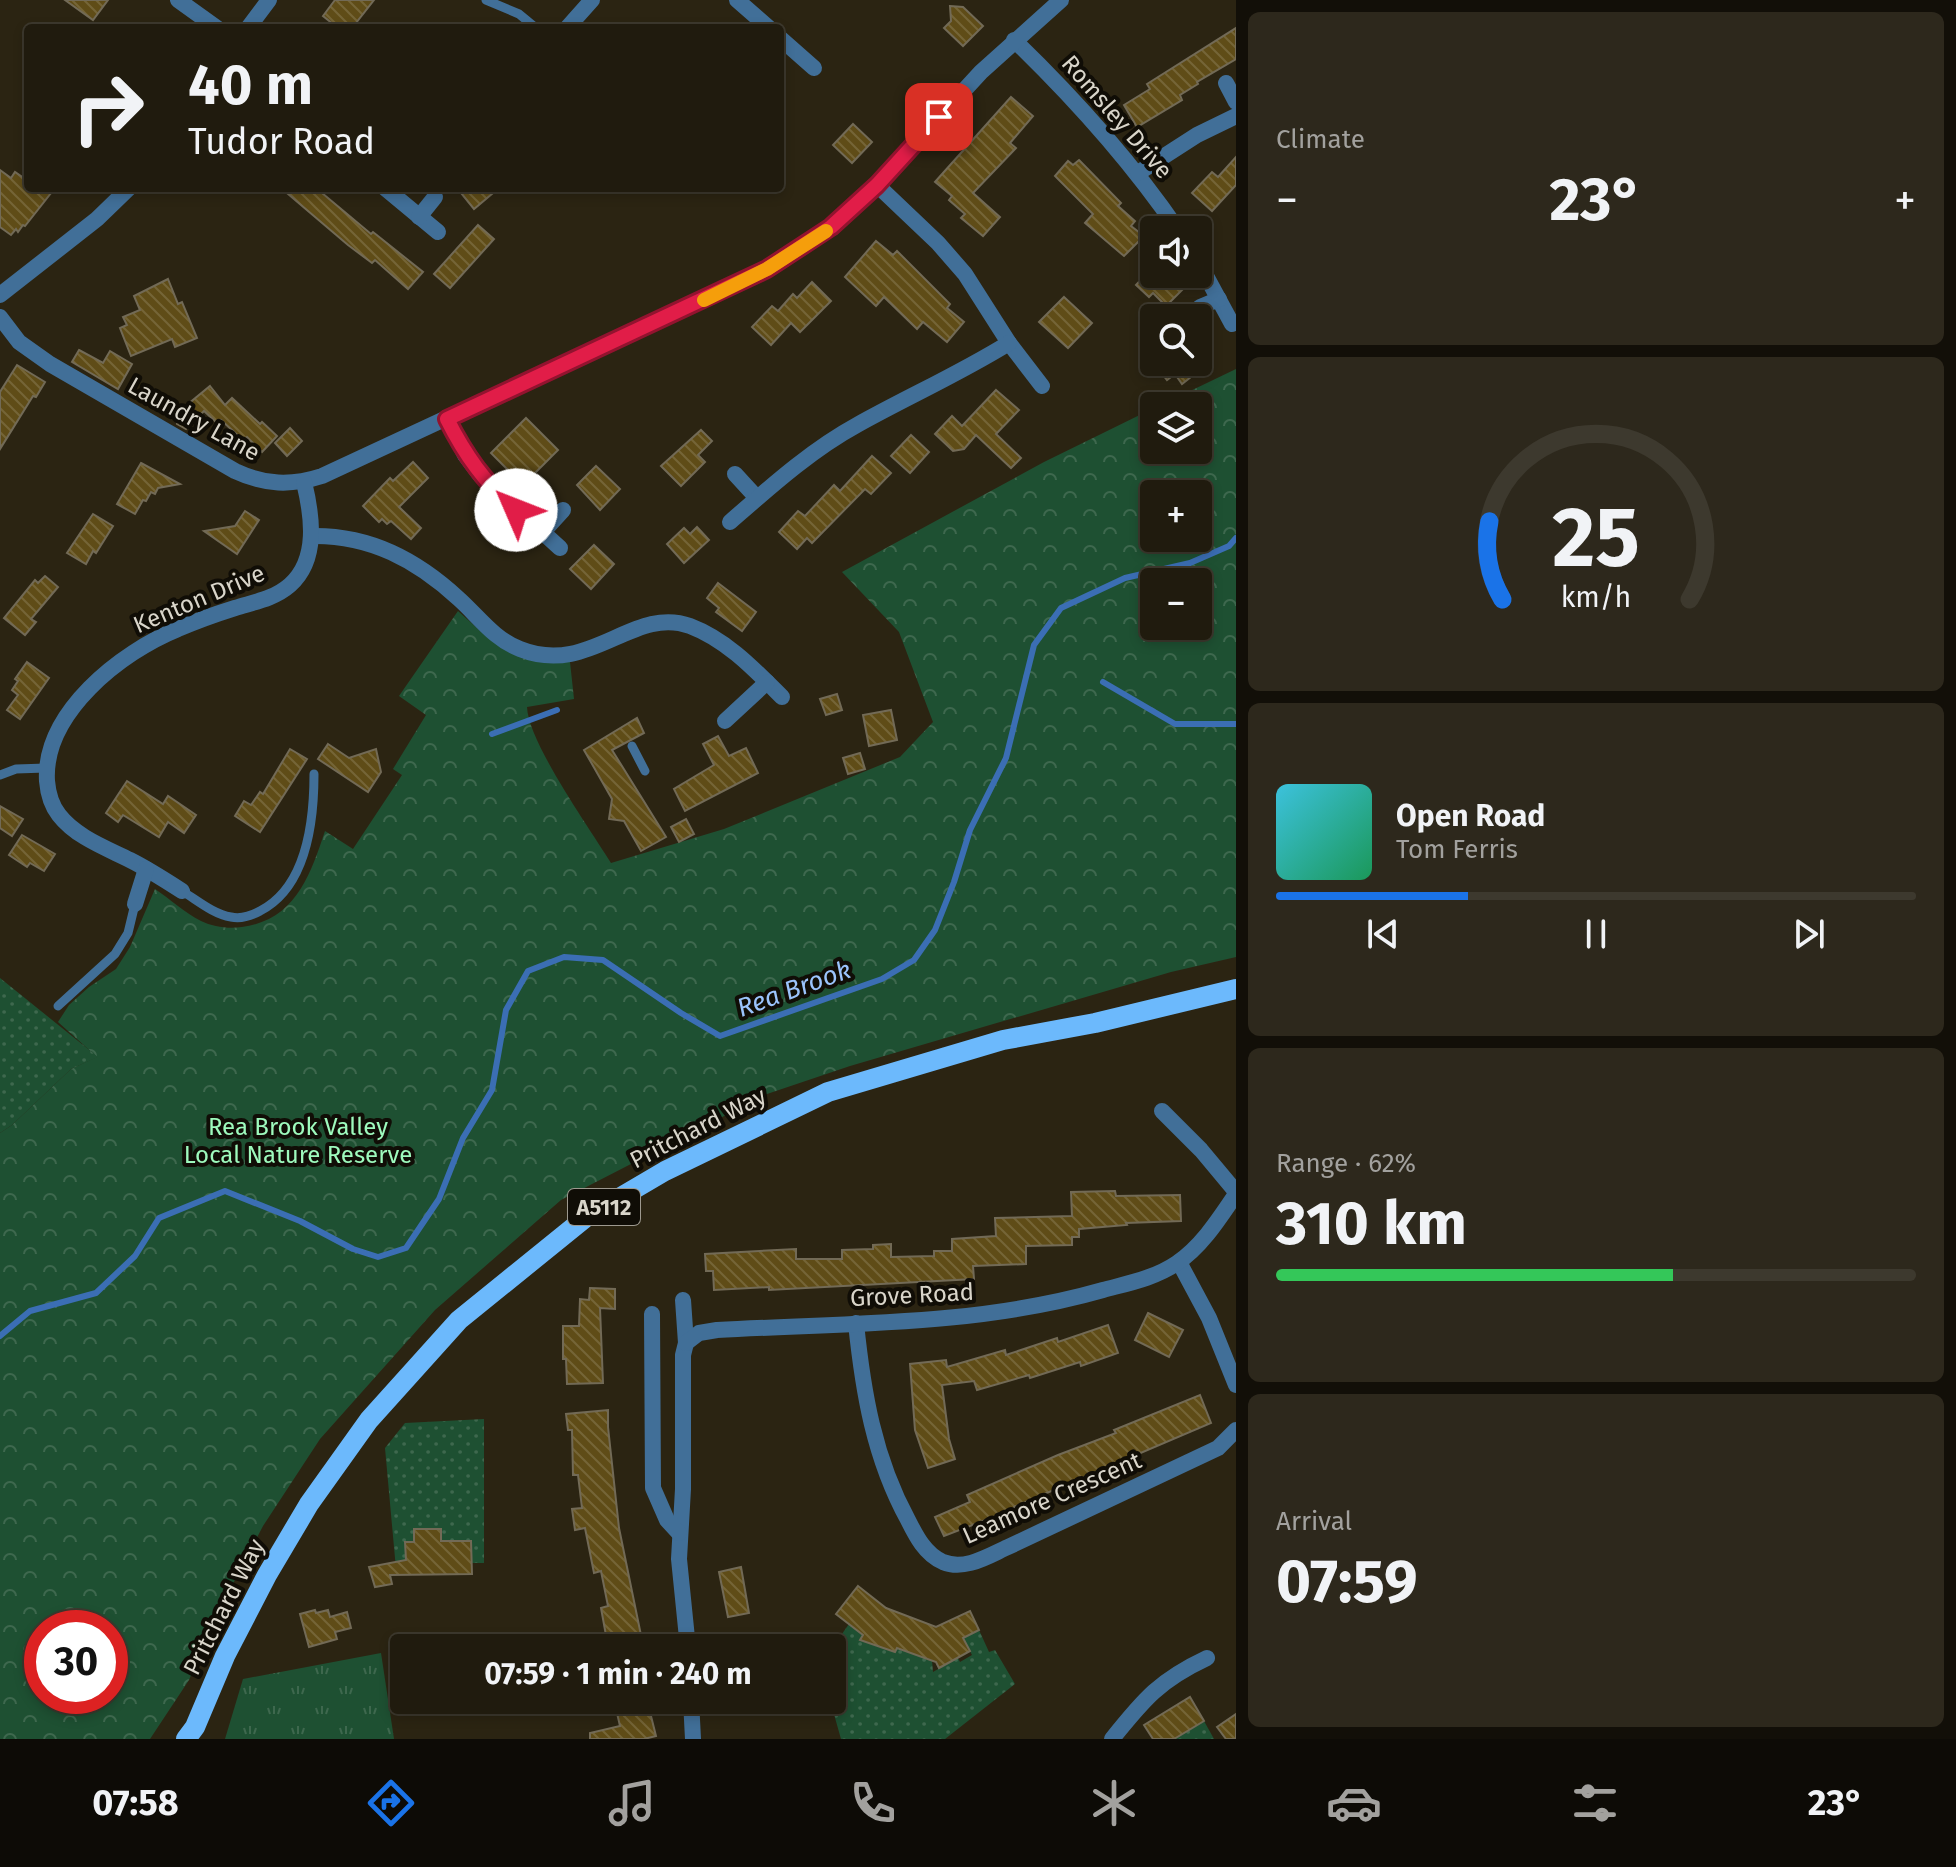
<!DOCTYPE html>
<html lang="en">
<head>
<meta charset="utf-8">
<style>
	:root { --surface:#201b0e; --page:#2d281c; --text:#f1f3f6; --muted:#a2a19e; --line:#3d392e; --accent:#1a73e8 }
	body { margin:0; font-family:"Fira Sans",sans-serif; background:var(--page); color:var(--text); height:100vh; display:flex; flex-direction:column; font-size:30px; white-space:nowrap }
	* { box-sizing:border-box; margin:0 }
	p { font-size:26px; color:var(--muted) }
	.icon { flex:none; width:44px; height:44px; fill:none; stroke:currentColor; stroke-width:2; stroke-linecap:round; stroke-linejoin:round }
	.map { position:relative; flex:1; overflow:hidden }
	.details { display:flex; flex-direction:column; gap:12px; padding:12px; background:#120f08; width:720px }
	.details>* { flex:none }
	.top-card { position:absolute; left:24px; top:24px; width:760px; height:168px; border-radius:8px; box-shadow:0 4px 12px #0003,0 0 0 2px var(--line); background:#201b0e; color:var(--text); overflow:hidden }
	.controls { position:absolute; left:1140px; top:216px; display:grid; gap:16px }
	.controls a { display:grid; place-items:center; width:72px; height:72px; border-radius:8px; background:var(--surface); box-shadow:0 4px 12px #0003,0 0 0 2px var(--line); font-size:40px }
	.speed { position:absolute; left:24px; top:1610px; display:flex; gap:16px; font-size:40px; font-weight:700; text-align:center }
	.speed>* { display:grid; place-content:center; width:104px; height:104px; border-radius:50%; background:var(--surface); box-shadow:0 4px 12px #0003,0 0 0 2px var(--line); line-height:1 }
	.speed .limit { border:12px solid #d22; background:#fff; color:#111 }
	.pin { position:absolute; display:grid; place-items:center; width:68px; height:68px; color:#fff; margin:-34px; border-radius:16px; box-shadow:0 4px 12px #0006 }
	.me { position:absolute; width:88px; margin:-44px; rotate:314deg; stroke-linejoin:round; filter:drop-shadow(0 0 6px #0008) }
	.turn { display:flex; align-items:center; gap:28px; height:168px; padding:0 32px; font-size:36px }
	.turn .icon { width:104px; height:104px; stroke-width:2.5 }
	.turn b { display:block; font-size:56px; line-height:68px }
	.big { font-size:60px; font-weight:700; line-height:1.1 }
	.details .widget { flex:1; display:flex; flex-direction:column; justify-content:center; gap:12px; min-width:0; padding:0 28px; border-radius:12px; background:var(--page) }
	.details .dial { align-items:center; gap:0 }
	.dial svg { height:208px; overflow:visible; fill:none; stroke:var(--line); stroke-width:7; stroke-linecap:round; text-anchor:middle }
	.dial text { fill:var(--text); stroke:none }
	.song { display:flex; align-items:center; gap:24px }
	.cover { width:96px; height:96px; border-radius:12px; background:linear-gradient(135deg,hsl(190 70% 55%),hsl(150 70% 35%)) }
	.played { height:8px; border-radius:4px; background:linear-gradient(90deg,var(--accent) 30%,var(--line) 30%) }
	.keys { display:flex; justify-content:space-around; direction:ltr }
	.heat { display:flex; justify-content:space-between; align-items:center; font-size:44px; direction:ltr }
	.charge { height:12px; border-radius:6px; background:linear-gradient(90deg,#34c759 62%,var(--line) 0) }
	.trip { position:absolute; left:390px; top:1634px; width:456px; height:80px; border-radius:8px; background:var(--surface); box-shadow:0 4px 12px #0003,0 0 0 2px var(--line); font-weight:700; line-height:80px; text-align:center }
	.menu { display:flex; height:128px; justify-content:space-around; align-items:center; background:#0d0b06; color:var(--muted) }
	.menu .icon { width:56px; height:56px }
	.menu .on { color:var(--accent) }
	.menu b { font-size:36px; color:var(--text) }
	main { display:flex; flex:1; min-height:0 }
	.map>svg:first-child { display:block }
</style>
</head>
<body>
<main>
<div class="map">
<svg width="1236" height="1739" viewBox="0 0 1236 1739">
	<defs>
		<pattern id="grass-tufts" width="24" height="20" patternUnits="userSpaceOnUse" patternTransform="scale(2)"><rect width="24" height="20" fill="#1e5032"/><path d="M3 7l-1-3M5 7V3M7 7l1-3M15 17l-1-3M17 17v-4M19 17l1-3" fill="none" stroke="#3e684e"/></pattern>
		<pattern id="park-crowns" width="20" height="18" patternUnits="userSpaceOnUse" patternTransform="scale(2)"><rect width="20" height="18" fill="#1e5032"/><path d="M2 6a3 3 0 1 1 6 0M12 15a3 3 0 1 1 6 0" fill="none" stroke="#3e684e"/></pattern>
		<pattern id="garden-dots" width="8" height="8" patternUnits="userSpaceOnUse" patternTransform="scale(2)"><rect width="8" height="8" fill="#1e5032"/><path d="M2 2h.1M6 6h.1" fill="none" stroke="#3e684e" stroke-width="1.8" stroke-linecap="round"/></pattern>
		<pattern id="building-back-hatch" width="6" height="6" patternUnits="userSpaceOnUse" patternTransform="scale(2)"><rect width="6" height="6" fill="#5f4c17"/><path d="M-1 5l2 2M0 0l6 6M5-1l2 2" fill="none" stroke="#756537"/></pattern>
	</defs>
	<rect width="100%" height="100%" fill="#2b2412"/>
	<path fill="url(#grass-tufts)" d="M381 1653 394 1739H225L243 1679Z"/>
	<path fill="url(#park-crowns)" fill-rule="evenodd" d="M1236 369V957L1171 972 850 1066 767 1094 561 1200 435 1310 320 1439 263 1526 214 1620 189 1680 150 1739H0V1133L12 1125 71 1069 97 1057 58 1022 69 1005 89 987 116 969 130 947 155 889C170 899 185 913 201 921 213 927 229 929 242 927 295 920 310 876 325 831L353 849 402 775 393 769 426 715 399 696 458 611 486 636 570 662 574 699 527 707C528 742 590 829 611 863L724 829 900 757 933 722 899 632 842 572 1044 462 1154 408V450H1198V406H1159ZM1154 494H1198V538H1154ZM1154 582H1198V626H1154ZM42 1628H110V1696H42Z"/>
	<g fill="url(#garden-dots)">
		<path d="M0 978 98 1057 71 1069 12 1125 0 1133Z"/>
		<path d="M484 1419V1563H472L471 1541H441V1529H414V1542H405L406 1569H396L385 1448 405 1423Z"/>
		<path d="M849 1624 863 1635 861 1640 895 1652 899 1644 910 1653 922 1657 931 1649 933 1672 950 1662 948 1639 960 1662 972 1655 963 1638 979 1630 989 1652 995 1650 1015 1684 945 1739H841L830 1700 832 1648Z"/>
		<path d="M1204 1721 1214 1739H1175Z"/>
	</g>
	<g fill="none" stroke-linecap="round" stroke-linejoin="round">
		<g stroke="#3b6eb4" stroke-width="6">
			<path d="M1103 682 1175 724H1236"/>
			<path d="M492 734 557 710"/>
			<path d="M0 1336 30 1311 96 1293 135 1256 159 1218 225 1191 300 1221 353 1249 378 1257 406 1248 439 1199 463 1138 492 1090 506 1010 528 971 564 957 603 960 681 1013 720 1036 882 979 914 960 935 930 954 882 970 830 1006 758 1034 645 1061 608 1125 578 1190 563 1229 546 1236 538"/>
		</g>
	</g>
	<g fill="url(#building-back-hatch)" stroke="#726a56" stroke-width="2">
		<path d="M65 0H108L93 20Z"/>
		<path d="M335 0H374L352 28H338L323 16Z"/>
		<path d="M950 6 963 7 983 26 963 46 944 28 951 21Z"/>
		<path d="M1236 28V59L1197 82 1198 84 1180 95 1182 100 1137 127 1124 105 1150 89 1147 84Z"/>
		<path d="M1011 97 1033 116 1010 143 1016 148 973 193 1000 217 983 236 961 218 965 214 949 200 952 196 935 182Z"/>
		<path d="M853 124 872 142 852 163 833 145Z"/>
		<path d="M1236 157V185L1212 211 1192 193 1212 172 1218 177Z"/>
		<path d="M1079 160 1121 203 1118 206 1135 221 1131 226 1144 236 1124 256 1085 223 1093 214 1055 176 1068 161 1073 165Z"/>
		<path d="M0 170 11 178 15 172 28 181V188H55L25 226 23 225 18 232 16 229 11 235 0 227Z"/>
		<path d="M281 188H316L371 234 373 232 423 272 408 289 375 260 372 263 348 245Z"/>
		<path d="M457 188H499L474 209Z"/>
		<path d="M478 225 494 239 450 288 434 274Z"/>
		<path d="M876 241 893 255 897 251 950 304 947 308 964 322 947 342 923 322 917 329 884 297 876 306 845 277Z"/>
		<path d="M1154 266V274H1167L1183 289 1166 306 1153 293 1149 297 1136 285Z"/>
		<path d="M168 279 178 304 182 302 197 338 175 347 172 339 131 356 120 328 127 325 123 317 140 310 134 296Z"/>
		<path d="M812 282 831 301 800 332 791 323 771 345 752 327 772 306 778 311 793 294 797 298Z"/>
		<path d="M1064 297 1092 323 1068 348 1039 322Z"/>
		<path d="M79 350 103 363 110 351 132 364 118 389 72 362Z"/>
		<path d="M1153 362H1210L1182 384 1175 374 1167 380Z"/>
		<path d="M17 365 45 382 36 397 33 396 0 449V392Z"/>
		<path d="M210 386 225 405 232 398 260 424 262 422 277 436 262 452 247 437 244 441 221 420 218 424 204 411 186 429 177 424 176 414Z"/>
		<path d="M996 390 1019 410 996 434 1021 458 1011 468 976 435 964 449 953 451 935 434 952 416 962 426Z"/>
		<path d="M526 418 558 450 523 485 491 453Z"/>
		<path d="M290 428 302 441 287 456 275 443Z"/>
		<path d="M701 430 712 441 698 455 705 462 681 486 661 466Z"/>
		<path d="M911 435 929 452 910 473 891 456Z"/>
		<path d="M872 456 891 473 871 494 865 489 812 543 807 538 797 549 779 532 798 511 805 516 834 485 840 491Z"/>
		<path d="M413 462 428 478 399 507 421 528 411 539 391 521 387 524 382 519 379 522 363 506 390 478 393 481Z"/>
		<path d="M141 463 180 484 158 488 155 494 151 492 146 501 143 500 135 514 117 504Z"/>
		<path d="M596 466 620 489 600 510 577 485Z"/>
		<path d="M245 511 259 520 237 554 204 531 235 526Z"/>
		<path d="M93 514 113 526 96 553 93 551 86 564 67 553Z"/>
		<path d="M697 527 709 540 684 563 667 544 684 528 690 534Z"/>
		<path d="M594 545 614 564 591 589 570 569Z"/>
		<path d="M45 576 58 587 31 619 36 622 25 635 4 618 35 580 38 583Z"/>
		<path d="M718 583 756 612 742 631 716 612 719 608 707 598Z"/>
		<path d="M27 662 49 678 20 719 7 710 18 695 12 690 18 681 15 679Z"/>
		<path d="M837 694 842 710 826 715 820 699Z"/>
		<path d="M891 710 897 740 869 746 863 715Z"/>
		<path d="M637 718 644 733 612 750 666 837 641 851 624 821 609 819 612 799 584 750Z"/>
		<path d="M718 736 729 756 746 748 758 773 685 811 674 789 714 765 703 744Z"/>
		<path d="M328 744 349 758 376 749 381 772 368 792 318 759Z"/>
		<path d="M290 749 307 759 260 832 235 816 244 801 251 805 260 792 263 794Z"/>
		<path d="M860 753 865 769 848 774 843 758Z"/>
		<path d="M127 781 163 804 168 796 196 815 184 833 168 822 159 837 123 815 118 822 106 813Z"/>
		<path d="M0 806 23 819 12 836 0 828Z"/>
		<path d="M686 819 694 834 679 842 671 827Z"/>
		<path d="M22 835 55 854 44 871 30 863 27 867 9 855Z"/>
		<path d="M1115 1191 1116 1196 1180 1195 1181 1221 1126 1223 1127 1225 1079 1229V1237H1072V1245L1026 1246V1264L973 1266 974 1279 769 1290V1287L714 1290 713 1271H706L705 1254 796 1249V1259H842V1250L873 1249V1245L891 1244V1257L934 1256V1251H952V1239L996 1236 995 1218 1072 1216 1071 1192Z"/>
		<path d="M590 1288 615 1289V1309L600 1308 603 1383 567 1384 566 1359H563V1326H579L580 1299 589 1300Z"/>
		<path d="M1148 1313 1183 1330 1169 1357 1135 1340Z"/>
		<path d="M1108 1325 1118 1353 1081 1366 1080 1362 1030 1378 1029 1375 977 1390 974 1381 942 1385 949 1439 955 1459 928 1468 915 1430 910 1364 946 1360 947 1367 1005 1350 1006 1355 1057 1338 1058 1342Z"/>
		<path d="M1200 1395 1211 1423 1014 1507V1509L944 1536 935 1517 970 1502 967 1495 1058 1455 1116 1433 1114 1430Z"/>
		<path d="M608 1410V1427L619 1528 643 1645 629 1648H612L610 1640 607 1641 601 1608 608 1606 601 1571 594 1573 585 1528 575 1530 572 1509 582 1508 578 1475H573L572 1430H568L566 1414Z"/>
		<path d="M414 1529H441V1541H471L472 1574 390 1575 392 1584 375 1587 369 1567 406 1560 405 1542H414Z"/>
		<path d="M741 1567 749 1613 728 1617 719 1572Z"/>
		<path d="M858 1586 886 1608 936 1627 970 1611 979 1630 963 1638 970 1651 939 1668 936 1662 897 1648 895 1652 860 1640 863 1635 836 1614Z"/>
		<path d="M315 1610 316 1613 328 1610 330 1617 347 1612 351 1628 335 1632 337 1639 309 1647 300 1614Z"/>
		<path d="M1190 1697 1204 1721 1174 1739H1153L1144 1725Z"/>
		<path d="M614 1700H647L656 1736 644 1739H590V1733L620 1726Z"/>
		<path d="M1236 1714V1739H1226L1217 1727Z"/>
	</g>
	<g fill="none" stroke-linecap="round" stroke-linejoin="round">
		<g stroke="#416f98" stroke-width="9">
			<path d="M486 0 519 14 536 28"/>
			<path d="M632 746 645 771"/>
			<path d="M0 775 16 769 46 768"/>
			<path d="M182 891C197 900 213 914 231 917 241 919 251 916 260 911 307 887 314 821 314 774"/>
			<path d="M58 1006 115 954 128 933 135 904"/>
		</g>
		<g stroke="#416f98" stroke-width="16">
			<path d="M178 0 217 28"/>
			<path d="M737 0 769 28"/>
			<path d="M567 28 592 0"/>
			<path d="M780 38 814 68"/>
			<path d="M1014 40C1075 99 1130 160 1178 230"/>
			<path d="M1226 83 1236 102"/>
			<path d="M1138 173 1197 135 1236 116"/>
			<path d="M877 185 938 243 965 274 1009 343 1042 386"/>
			<path d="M385 188 438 232"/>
			<path d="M419 217 435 197"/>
			<path d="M1198 261 1232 324"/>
			<path d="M1200 307 1219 299"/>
			<path d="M0 317 19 342 50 364 235 471C265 485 291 486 322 476L767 269 824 233 877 185 981 72 1061 0"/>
			<path d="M447 419 465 455 480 475 560 548"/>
			<path d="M735 474 757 498"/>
			<path d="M730 522C769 488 811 450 857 425 907 397 959 374 1009 343"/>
			<path d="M542 533 563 510"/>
			<path d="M312 536C370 535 417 560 459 599 479 617 494 639 520 649 590 677 633 605 690 626 727 640 755 670 782 697"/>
			<path d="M725 721 767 682"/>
			<path d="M182 891C165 880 148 869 130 860 106 848 76 837 59 815 51 805 48 793 47 781 43 713 121 652 178 629 196 621 216 614 235 608 254 602 274 599 290 585 319 559 312 515 304 482"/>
			<path d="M135 904 146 869"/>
			<path d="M1162 1111 1201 1150 1236 1192"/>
			<path d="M1179 1262 1209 1318 1236 1385"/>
			<path d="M683 1300 686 1343 683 1355V1489L679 1559 688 1648"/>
			<path d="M652 1314 653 1488 667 1520 679 1533"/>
			<path d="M856 1323C863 1392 874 1458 908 1520 916 1536 925 1554 943 1562 965 1571 988 1556 1008 1547L1218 1448 1236 1430"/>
			<path d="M686 1343 699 1333 717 1330C847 1323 977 1326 1103 1290 1129 1283 1155 1278 1177 1263 1202 1246 1219 1219 1236 1194"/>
			<path d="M691 1700 693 1739"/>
			<path d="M1112 1739C1144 1699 1160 1680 1207 1658"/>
		</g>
		<g stroke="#416f98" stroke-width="16">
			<path d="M248 28 269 0"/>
			<path d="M0 295 97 219 129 188"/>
		</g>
		<path stroke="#6cb9fc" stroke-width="20" d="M186 1739 195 1727 225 1656 267 1575 309 1504 369 1420 459 1320 585 1218 665 1171 828 1092 1003 1040 1095 1023 1236 989"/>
	</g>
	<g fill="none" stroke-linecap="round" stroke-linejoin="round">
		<defs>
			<path id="route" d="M516 510C485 483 465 455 447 419L767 269 831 227 877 185 939 117"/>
		</defs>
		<use href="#route" stroke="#92132f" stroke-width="20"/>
		<use href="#route" stroke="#e11d48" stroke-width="14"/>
		<path stroke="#f59e0b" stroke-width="14" d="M704 300 767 269 826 231"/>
	</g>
	<g text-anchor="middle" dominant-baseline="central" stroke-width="8" stroke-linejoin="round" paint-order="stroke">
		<rect fill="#100d06" stroke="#9d998f" stroke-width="2" x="568" y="1189" width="72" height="36" rx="6"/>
		<g font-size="22" font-weight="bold" fill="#d9d5ca">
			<text x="604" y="1207">A5112</text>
		</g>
		<g font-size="24" fill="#d9d5ca" stroke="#100d06">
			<text transform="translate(1117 117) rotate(49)">Romsley Drive</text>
			<text transform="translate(194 419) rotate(29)">Laundry Lane</text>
			<text transform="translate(199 599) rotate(-23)">Kenton Drive</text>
			<text transform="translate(698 1128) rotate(-27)">Pritchard Way</text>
			<text transform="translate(912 1295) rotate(-3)">Grove Road</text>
			<text transform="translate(1052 1498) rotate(-24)">Leamore Crescent</text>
			<text transform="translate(224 1607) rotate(-63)">Pritchard Way</text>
		</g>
		<g font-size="24" fill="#9efabd" stroke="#100d06">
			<text x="298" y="1127">Rea Brook Valley<tspan x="298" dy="28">Local Nature Reserve</tspan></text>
		</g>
		<g font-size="26" font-style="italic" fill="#9bc4fc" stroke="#100d06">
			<text transform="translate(794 989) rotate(-20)">Rea Brook</text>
		</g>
	</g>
</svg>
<div class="controls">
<a><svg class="icon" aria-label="sound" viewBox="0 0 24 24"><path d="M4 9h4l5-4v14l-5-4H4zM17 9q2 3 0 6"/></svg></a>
<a><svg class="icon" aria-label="search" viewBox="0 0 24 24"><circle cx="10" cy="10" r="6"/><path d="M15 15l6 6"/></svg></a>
<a><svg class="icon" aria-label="layers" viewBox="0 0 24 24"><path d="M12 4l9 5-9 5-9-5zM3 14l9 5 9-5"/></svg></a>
<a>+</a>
<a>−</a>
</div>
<div class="speed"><div class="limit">30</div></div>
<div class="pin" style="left:939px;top:117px;background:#d93025"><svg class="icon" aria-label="arrive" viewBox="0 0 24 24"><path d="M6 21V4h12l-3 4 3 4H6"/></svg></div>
<svg class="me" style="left:516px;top:510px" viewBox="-20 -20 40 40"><circle r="19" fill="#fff"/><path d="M0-13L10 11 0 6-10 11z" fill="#e11d48"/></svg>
<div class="trip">07:59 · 1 min · 240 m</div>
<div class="top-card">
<div class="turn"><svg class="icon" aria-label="right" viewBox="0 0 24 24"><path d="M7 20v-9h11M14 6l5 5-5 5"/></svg><div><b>40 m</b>Tudor Road</div></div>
</div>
</div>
<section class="details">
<div class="widget"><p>Climate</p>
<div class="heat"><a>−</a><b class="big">23°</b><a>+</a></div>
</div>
<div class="widget dial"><svg viewBox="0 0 100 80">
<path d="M14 69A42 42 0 1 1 86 69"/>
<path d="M14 69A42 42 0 0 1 9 39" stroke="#1a73e8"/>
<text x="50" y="56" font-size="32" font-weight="700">25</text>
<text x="50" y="72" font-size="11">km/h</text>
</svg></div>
<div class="widget">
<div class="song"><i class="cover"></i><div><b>Open Road</b><p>Tom Ferris</p></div></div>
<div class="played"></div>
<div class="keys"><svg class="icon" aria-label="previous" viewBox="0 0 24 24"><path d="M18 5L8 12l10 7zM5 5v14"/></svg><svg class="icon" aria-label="pause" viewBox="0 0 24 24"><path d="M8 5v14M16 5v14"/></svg><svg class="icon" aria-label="next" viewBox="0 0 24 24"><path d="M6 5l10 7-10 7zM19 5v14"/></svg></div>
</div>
<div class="widget"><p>Range · 62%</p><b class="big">310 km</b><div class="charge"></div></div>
<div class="widget"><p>Arrival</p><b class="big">07:59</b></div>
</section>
</main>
<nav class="menu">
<b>07:58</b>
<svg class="icon on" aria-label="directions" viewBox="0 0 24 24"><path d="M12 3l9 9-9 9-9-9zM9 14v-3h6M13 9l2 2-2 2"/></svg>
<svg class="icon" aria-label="music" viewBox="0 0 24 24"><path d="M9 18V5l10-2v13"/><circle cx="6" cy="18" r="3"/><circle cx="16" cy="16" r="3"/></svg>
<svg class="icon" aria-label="phone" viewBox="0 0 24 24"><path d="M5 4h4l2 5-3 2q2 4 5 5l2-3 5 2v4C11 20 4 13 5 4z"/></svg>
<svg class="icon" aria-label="climate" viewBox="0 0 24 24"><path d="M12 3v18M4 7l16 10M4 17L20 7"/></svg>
<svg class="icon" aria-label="car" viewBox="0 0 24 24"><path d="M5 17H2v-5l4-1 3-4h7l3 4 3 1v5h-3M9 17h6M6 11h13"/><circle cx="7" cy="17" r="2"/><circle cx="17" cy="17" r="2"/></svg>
<svg class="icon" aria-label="filters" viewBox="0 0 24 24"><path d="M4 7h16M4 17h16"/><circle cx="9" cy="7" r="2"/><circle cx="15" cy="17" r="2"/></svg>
<b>23°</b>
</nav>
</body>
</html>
